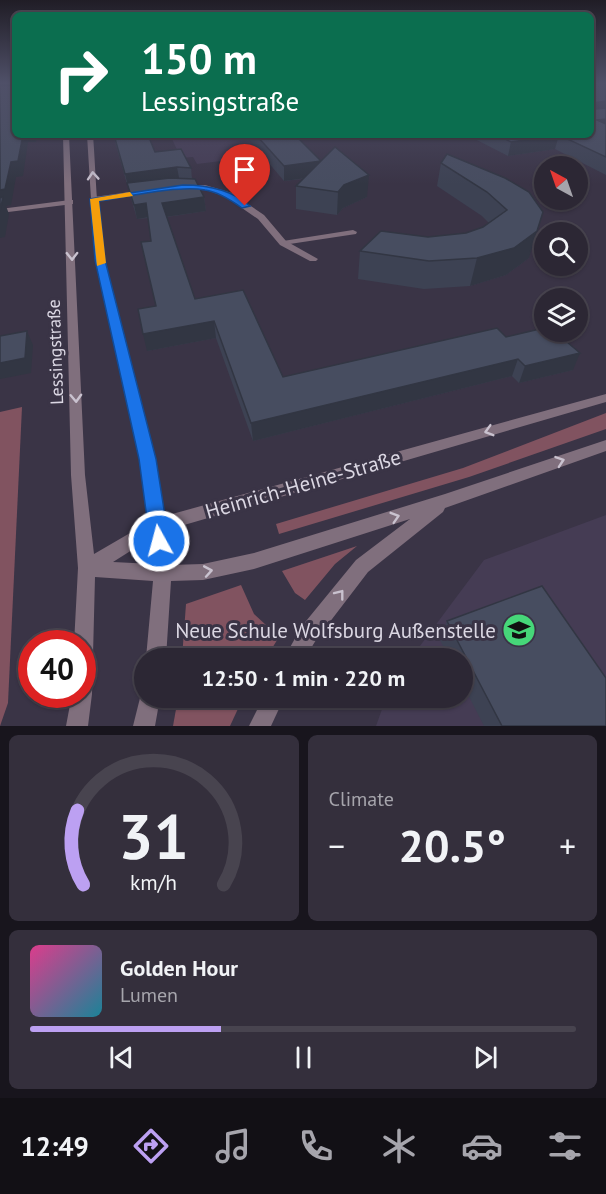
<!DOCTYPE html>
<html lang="en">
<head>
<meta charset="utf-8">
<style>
	:root { --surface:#2c2734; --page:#342f3c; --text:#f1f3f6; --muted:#a6a5ac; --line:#48444f; --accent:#bca0f2 }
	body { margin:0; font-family:"PT Sans",sans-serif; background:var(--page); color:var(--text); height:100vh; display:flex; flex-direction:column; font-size:22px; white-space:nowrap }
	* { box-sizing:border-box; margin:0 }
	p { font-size:20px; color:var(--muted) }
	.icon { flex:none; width:33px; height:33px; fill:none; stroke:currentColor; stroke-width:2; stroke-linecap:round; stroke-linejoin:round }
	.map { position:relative; height:726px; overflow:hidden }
	.details { display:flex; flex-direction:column; gap:9px; padding:9px; background:#18151d; flex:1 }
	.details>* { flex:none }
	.guide { position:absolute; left:12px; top:12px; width:582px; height:126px; border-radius:9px; box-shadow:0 2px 4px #0004,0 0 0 2px var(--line); background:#0b6e4f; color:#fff; overflow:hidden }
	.needle { width:39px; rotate:320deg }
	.controls { position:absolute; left:534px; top:156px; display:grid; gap:12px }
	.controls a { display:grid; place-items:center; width:54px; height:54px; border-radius:50%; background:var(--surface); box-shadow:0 2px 4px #0004,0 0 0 2px var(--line); font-size:30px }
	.speed { position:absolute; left:18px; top:630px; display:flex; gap:12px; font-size:30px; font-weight:700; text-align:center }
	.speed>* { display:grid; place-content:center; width:78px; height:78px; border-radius:50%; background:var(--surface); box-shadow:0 2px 4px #0004,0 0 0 2px var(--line); line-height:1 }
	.speed .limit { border:9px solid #d22; background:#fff; color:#111 }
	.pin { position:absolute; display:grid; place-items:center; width:51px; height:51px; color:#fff; margin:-62px -26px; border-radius:50% 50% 50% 0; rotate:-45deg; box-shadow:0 0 6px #0007 }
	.pin .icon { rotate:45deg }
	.me { position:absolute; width:66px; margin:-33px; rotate:353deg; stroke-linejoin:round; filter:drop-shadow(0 0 4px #0008) }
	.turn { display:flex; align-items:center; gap:21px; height:126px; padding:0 30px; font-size:27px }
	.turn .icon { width:78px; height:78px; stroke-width:2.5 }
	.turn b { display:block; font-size:42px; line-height:51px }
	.big { font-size:45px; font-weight:700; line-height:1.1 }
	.details .widget { flex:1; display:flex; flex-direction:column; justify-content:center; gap:9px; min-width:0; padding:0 21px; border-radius:9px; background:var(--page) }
	.details .dial { align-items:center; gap:0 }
	.dial svg { height:156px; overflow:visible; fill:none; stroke:var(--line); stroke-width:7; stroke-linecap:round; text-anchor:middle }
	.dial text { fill:var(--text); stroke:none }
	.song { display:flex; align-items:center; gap:18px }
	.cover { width:72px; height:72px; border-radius:9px; background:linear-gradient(135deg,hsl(330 70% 55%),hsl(190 70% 35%)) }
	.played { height:6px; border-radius:3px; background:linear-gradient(90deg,var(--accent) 35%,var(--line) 35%) }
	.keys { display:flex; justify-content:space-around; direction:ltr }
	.heat { display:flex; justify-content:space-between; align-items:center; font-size:33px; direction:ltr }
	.details .tiles { flex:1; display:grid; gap:9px; grid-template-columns:1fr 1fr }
	.widget:last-child { grid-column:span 2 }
	.trip { position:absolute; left:134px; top:648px; width:339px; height:60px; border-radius:30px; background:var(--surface); box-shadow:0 2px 4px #0004,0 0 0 2px var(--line); font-weight:700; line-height:60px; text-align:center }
	.tabs { display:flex; height:96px; justify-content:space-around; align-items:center; background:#121015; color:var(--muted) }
	.tabs .icon { width:42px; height:42px }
	.tabs .selected { color:var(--accent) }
	.tabs b { font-size:27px; color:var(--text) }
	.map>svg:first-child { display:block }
</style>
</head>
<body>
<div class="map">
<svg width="606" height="726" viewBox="0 0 606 726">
	<rect width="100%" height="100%" fill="#3a3446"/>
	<g fill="#453c54">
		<path d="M170 135H245L263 156 197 164 193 157 181 158Z"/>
		<path d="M606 515V726H376L386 698H462V658H411L484 560Z"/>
	</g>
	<g fill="#815360">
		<path d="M22 407 8 703 0 726V412Z"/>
		<path d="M606 413V429L469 477 279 534 276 524 463 468Z"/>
		<path d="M357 546 335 564 305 600 295 593 282 571Z"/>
		<path d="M241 585 254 614 279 637 266 658H182L186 604Z"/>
		<path d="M178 698H243L230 726H173Z"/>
	</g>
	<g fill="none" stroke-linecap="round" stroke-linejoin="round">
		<path fill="#806f7d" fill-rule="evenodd" d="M353 230 357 232 356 234 283 245 279 243 283 241Z"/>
		<g fill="#806f7d" fill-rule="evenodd">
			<path d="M179 185H205L232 193 264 215 286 241 318 259 316 261H310L280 245 258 219 226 197 204 189H179Z"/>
			<path d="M144 190H147V194L94 201 90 199 94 197Z"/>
			<path d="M70 200H73V204L0 213V209Z"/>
		</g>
		<g fill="#806f7d" fill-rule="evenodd">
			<path d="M63 135H69L85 475 94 554 149 522 139 455 94 247 87 135H93C96 173 96 211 103 249 119 339 151 425 165 516L606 394V402L167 530 170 565 203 564 254 553 445 494 606 440V451L445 508 443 512 368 572 316 640 305 658H284L302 626 356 560 410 519 254 569 203 580 171 581 166 658H146L153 581 95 577 92 694 88 726H66L72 694H82V644H74L78 568 71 475ZM151 538 153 564 113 562Z"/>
			<path d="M144 690V698H160L155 726H133L140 698Z"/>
			<path d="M263 698H284L271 726H249Z"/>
		</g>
	</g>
	<g fill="#3d4253">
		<path d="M606 83V175L555 149 508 156 467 135H591Z"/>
		<path d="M113 135H148L155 152 191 168 192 179 204 197 206 211 167 217 195 299 283 377 506 337 573 370 519 383 512 376 253 441 216 338 147 351 156 306 151 241 148 218 137 219Z"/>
		<path d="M245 135H295L321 161 367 197 343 208 337 215 296 209V186L303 179 284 181Z"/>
		<path d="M441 163 505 178 529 258 506 275 470 286 424 289 358 279 360 251 428 237 466 233 483 227 489 223 482 216 437 186Z"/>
		<path d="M447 621 606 726H484L462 683V658H449L440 640Z"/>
	</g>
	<g fill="#323643">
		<path d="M0 83H12L15 91 0 94Z"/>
		<path d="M606 101V113L591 116 593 103Z"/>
		<path d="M606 119V132L597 120Z"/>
		<path d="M23 135H37L36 142H28L23 176 16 177 11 205 6 206 9 214 5 237 0 238V190Z"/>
		<path d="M559 135 555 149 508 156 511 142Z"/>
		<path d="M321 161V176L284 181V166Z"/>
		<path d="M177 167 180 183H127L129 190 125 174Z"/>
		<path d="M369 175 367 197 343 208 337 215 338 192 344 185Z"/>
		<path d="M204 197 206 211 165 217 162 203Z"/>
		<path d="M146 203 149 217 137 219 134 205Z"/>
		<path d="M537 231 529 258 506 275 470 286 477 258Z"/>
		<path d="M214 321 216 338 147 351 143 334Z"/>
		<path d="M27 331 33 345 31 373 0 379V363Z"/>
		<path d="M580 353 573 370 519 383 525 366Z"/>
		<path d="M518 359 512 376 253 441 251 423Z"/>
	</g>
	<g fill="#474d60" stroke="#323643" stroke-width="1.5">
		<path d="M12 83H15V135H23L18 161 11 162 5 189 0 190V86L13 85Z"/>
		<path d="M591 83H606V101L593 103 595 109 606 108V119L597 120 606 124V157L559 135 511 142 497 135H591Z"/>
		<path d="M114 135H148L155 152 181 149 191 168 177 167 125 174Z"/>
		<path d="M256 135H295L321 161 284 166Z"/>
		<path d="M335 147 369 175 344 185 338 192 296 186Z"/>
		<path d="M447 154 505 178 529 192 543 212 537 231 514 248 477 258 429 261 360 251 381 231 428 237 466 233 483 227 507 210 487 192 441 163Z"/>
		<path d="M170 178 195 179 204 197 162 203 195 299 243 290 283 377 497 328 506 337 544 328V332H555L580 353 525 366 518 359 251 423 214 321 143 334 138 309 156 306 141 242 151 241 146 203 134 205 127 183Z"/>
		<path d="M3 197 0 211V198Z"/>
		<path d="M27 331 25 358 0 363V336Z"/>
		<path d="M542 586 606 678V726H502L447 621Z"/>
	</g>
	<defs><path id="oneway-chevron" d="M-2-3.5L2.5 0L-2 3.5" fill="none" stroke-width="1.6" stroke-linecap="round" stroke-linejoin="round" transform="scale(1.5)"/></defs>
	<g stroke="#c9c2cf">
		<use href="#oneway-chevron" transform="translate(93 176) rotate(-94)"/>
		<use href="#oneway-chevron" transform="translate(72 256) rotate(89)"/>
		<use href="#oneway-chevron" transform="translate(76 398) rotate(88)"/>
		<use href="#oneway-chevron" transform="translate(489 431) rotate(164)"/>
		<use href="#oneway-chevron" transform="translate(560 461) rotate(-19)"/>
		<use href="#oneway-chevron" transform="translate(395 517) rotate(-17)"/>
		<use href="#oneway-chevron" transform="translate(208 571) rotate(-10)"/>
		<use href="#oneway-chevron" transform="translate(340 594) rotate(-52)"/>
	</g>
	<linearGradient id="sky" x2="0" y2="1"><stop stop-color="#201d26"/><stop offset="0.45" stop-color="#4f5068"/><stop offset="1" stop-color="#4f5068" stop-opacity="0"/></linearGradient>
	<rect width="606" height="184" fill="url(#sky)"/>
	<path fill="#1a73e8" stroke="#114b97" stroke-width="1.5" d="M183 185C207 185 231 189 250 206L242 208C231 200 219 192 205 190 178 185 127 197 99 201L105 260 156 459 169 541 166 547 159 550 152 547 150 541 139 459 95 260 90 199Z"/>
	<path fill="#f59e0b" d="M130 192 133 196 99 201 106 263 97 266 90 199Z"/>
	<defs>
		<symbol id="school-disc" viewBox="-11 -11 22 22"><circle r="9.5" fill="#46d779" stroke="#3a3446"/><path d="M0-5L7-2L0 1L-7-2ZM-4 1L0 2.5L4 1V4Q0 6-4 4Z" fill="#111"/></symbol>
	</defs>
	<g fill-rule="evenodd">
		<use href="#school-disc" x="500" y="611" width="38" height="38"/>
	</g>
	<g text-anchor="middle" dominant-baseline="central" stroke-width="6" stroke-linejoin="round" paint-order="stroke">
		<g font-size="18" fill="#dbd7e3" stroke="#3a3446">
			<text transform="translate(55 352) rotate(-92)">Lessingstraße</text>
		</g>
		<g font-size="21" fill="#dbd7e3" stroke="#3a3446">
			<text transform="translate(303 484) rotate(-16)">Heinrich-Heine-Straße</text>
		</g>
		<g font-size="21" fill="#dbd7e3" stroke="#3a3446" text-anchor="end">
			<text x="496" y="630">Neue Schule Wolfsburg Außenstelle</text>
		</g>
	</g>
</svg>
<div class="controls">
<a><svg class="needle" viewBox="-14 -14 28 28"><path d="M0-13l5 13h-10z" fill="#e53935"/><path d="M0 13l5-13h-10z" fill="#a6a5ac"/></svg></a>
<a><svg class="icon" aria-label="search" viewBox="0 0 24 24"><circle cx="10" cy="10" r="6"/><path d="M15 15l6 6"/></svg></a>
<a><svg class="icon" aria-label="layers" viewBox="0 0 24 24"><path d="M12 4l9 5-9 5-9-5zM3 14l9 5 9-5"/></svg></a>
</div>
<div class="speed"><div class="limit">40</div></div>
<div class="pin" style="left:245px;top:206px;background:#d93025"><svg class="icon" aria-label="arrive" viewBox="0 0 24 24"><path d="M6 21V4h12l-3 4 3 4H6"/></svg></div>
<svg class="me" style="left:159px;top:541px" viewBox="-20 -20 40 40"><circle r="17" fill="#1a73e8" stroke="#fff" stroke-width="3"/><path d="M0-11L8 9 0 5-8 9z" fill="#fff"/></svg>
<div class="trip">12:50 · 1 min · 220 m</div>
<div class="guide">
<div class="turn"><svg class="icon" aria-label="right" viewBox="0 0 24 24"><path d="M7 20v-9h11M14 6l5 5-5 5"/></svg><div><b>150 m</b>Lessingstraße</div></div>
</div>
</div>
<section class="details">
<div class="tiles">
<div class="widget dial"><svg viewBox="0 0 100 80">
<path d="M14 69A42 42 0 1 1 86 69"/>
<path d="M14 69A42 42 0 0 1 11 31" stroke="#bca0f2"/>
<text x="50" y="56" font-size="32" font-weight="700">31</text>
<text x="50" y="72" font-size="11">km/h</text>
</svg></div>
<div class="widget"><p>Climate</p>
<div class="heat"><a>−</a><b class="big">20.5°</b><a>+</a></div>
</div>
<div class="widget">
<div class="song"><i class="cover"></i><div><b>Golden Hour</b><p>Lumen</p></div></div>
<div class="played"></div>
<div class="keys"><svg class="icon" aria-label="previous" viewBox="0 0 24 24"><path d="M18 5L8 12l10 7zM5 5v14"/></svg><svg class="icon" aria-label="pause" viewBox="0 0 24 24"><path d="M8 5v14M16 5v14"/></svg><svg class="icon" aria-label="next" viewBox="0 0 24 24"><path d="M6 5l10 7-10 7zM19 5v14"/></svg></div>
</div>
</div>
</section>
<nav class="tabs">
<b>12:49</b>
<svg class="icon selected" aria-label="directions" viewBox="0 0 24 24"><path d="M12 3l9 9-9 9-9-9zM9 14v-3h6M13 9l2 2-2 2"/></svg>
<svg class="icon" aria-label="music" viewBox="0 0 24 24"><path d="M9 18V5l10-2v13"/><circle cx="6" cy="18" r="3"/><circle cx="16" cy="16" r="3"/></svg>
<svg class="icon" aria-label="phone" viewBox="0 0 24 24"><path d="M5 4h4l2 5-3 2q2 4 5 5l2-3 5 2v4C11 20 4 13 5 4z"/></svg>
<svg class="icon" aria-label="climate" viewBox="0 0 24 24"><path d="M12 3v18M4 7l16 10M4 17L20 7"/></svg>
<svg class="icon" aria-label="car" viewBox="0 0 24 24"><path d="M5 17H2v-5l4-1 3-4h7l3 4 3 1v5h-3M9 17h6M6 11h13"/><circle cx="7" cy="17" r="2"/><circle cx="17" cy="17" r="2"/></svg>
<svg class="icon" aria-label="filters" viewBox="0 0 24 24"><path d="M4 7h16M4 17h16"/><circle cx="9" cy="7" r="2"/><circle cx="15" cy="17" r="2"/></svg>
</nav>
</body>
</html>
